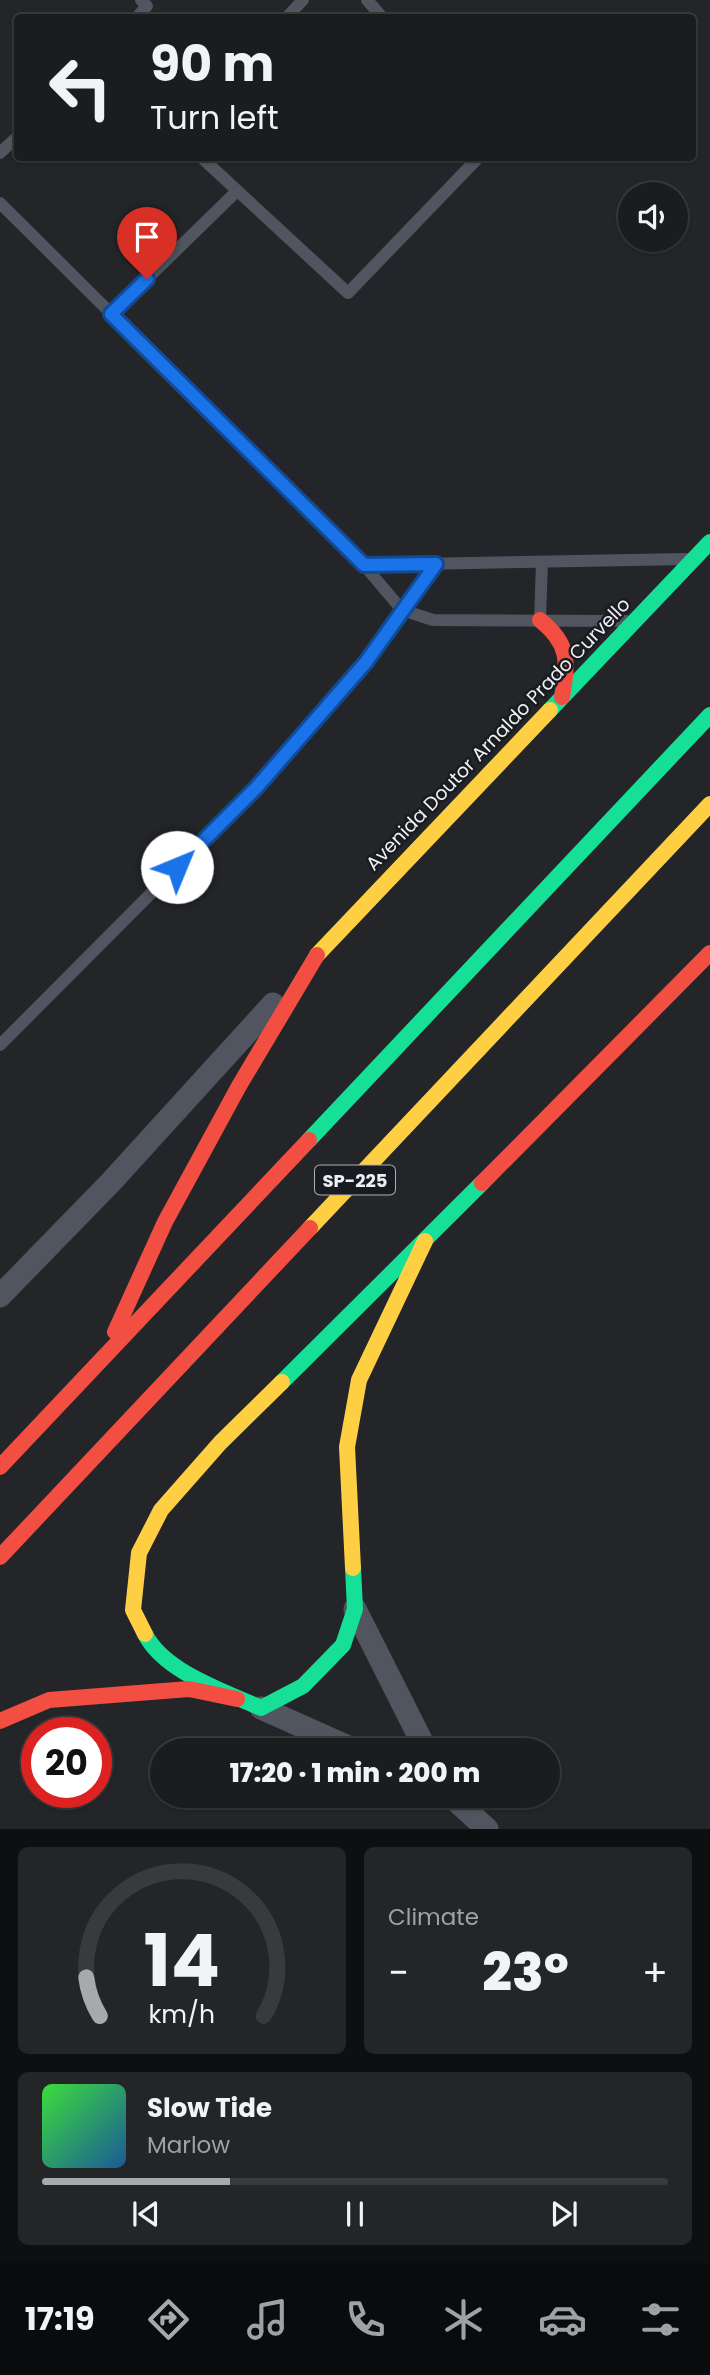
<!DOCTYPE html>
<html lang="en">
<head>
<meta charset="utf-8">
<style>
	:root { --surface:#1a1c1e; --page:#232527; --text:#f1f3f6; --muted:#9fa1a4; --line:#383a3c; --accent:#a7a9ac }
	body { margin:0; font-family:Poppins,sans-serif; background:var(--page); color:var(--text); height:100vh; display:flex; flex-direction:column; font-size:26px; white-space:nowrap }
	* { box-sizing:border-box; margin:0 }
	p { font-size:23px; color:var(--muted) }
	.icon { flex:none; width:38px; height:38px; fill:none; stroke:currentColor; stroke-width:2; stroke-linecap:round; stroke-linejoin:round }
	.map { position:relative; height:1829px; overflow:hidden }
	.side { display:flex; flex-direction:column; gap:18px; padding:18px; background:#0e0f10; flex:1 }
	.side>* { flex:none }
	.top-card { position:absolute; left:14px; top:14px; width:682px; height:147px; border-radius:7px; box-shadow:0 2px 5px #0004,0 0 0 2px var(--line); background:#1a1c1e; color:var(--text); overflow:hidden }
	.buttons { position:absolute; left:618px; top:182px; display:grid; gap:14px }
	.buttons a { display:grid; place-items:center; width:70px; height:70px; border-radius:50%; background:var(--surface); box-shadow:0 2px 5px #0004,0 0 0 2px var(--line); font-size:35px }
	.speed { position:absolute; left:21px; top:1717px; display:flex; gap:14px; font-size:35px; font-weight:700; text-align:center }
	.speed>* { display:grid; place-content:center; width:91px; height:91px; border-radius:50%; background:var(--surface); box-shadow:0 2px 5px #0004,0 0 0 2px var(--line); line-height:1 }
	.speed .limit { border:10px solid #d22; background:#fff; color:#111 }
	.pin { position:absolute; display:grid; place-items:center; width:60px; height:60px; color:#fff; margin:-72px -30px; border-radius:50% 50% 50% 0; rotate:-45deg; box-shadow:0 0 7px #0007 }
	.pin .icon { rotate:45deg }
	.me { position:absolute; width:77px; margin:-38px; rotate:45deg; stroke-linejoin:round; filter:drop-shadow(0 0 5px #0008) }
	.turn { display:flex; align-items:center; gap:24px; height:147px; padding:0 21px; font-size:32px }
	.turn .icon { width:91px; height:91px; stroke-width:2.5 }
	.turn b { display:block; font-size:49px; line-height:60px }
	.big { font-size:52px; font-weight:800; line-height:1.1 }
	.side .widget { flex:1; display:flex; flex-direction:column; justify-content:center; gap:10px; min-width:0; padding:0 24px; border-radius:10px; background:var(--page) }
	.side .dial { align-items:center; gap:0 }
	.dial svg { height:182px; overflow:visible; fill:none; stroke:var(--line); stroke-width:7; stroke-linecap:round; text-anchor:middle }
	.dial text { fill:var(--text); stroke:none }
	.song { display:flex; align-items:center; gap:21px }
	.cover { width:84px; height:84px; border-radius:10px; background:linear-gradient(135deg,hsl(120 70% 55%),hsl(210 70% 35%)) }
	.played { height:7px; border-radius:4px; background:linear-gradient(90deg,var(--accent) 30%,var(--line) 30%) }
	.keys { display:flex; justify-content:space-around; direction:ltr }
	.heat { display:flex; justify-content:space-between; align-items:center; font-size:38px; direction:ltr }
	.side .tiles { flex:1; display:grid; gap:18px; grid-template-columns:1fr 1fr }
	.widget:last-child { grid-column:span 2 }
	.trip { position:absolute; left:150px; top:1738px; width:410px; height:70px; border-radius:35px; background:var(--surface); box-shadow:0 2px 5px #0004,0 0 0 2px var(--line); font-weight:800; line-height:70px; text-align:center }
	.tabs { display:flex; height:112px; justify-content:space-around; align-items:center; background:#0a0b0c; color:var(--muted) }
	.tabs .icon { width:49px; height:49px }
	.tabs .on { color:var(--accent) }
	.tabs b { font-size:32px; color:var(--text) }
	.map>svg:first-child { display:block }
</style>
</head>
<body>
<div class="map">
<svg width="710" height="1829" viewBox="0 0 710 1829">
	<rect width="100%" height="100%" fill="#232528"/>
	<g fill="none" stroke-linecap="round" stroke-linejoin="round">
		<g stroke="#50555f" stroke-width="12">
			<path d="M367 0 383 18"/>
			<path d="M136 18 147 6 141 0"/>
			<path d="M286 18 303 0"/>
			<path d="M0 153 18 136"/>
			<path d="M202 158 348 293 478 158"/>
			<path d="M0 203 364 565 402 610 433 620 626 621"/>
			<path d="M111 314 237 191"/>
			<path d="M364 565 686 559"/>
			<path d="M540 620 542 562"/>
			<path d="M0 1045 256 788 366 662 436 564"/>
		</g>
		<g stroke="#50555f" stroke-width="23">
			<path d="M0 1296 111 1182 273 1004"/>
			<path d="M355 1609 426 1750"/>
			<path d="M261 1708 355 1750"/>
			<path d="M451 1796 487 1829"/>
		</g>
		<g stroke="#16e098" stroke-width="16">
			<path d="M550 710 710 542"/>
			<path d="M309 1140 710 715"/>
			<path d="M282 1382 482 1183"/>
			<path d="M145 1634C164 1672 224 1691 261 1708L303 1686 343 1645 355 1609 353 1568"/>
		</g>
		<g stroke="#ffcf43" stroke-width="16">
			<path d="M317 955 550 710"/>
			<path d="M310 1228 710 804"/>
			<path d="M353 1568 347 1447 359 1380 425 1241"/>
			<path d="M145 1634 133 1610 139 1553 161 1510 220 1443 282 1382"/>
		</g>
		<g stroke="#f24e42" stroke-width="16">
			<path d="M540 620C570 644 568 662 562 697"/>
			<path d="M482 1183 710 953"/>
			<path d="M115 1332 165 1222 239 1086 317 955"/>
			<path d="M0 1467 309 1140"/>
			<path d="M0 1557 310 1228"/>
			<path d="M0 1721 49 1700 189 1689 237 1699"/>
		</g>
	</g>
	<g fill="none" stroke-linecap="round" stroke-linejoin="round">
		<defs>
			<path id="route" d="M147 279 111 314 347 548 364 565 436 564 366 662 256 788 177 867"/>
		</defs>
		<use href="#route" stroke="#114b97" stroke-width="18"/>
		<use href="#route" stroke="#1a73e8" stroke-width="12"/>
	</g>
	<g text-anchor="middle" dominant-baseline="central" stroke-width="5" stroke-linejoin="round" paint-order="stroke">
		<rect fill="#191b20" stroke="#aeb0b4" stroke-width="2" x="315" y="1165.5" width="80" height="29" rx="5"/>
		<g font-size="18" font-weight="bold" fill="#eef0f3">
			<text x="355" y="1180">SP-225</text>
		</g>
		<g font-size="19" fill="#eef0f3" stroke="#191b20">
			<text transform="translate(498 734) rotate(-46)">Avenida Doutor Arnaldo Prado Curvello</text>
		</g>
	</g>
</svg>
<div class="buttons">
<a><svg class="icon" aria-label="sound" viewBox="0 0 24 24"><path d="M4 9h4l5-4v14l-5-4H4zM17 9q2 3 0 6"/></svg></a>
</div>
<div class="speed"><div class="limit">20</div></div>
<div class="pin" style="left:147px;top:279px;background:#d93025"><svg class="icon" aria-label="arrive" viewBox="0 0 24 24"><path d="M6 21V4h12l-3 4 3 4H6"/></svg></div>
<svg class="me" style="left:177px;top:867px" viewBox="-20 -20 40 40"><circle r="19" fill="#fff"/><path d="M0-13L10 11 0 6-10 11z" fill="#1a73e8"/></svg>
<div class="trip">17:20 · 1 min · 200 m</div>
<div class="top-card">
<div class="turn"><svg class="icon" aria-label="left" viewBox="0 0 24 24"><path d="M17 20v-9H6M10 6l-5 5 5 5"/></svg><div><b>90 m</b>Turn left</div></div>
</div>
</div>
<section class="side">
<div class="tiles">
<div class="widget dial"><svg viewBox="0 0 100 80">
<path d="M14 69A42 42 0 1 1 86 69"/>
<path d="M14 69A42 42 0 0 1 8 52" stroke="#a7a9ac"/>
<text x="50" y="56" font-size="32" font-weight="700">14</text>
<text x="50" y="72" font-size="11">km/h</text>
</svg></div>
<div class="widget"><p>Climate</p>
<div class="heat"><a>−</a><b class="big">23°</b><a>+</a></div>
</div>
<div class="widget">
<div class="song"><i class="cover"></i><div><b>Slow Tide</b><p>Marlow</p></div></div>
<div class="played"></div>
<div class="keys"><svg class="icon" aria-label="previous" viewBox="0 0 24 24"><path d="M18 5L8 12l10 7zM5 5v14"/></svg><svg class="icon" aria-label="pause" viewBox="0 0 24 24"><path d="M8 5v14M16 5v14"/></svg><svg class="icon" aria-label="next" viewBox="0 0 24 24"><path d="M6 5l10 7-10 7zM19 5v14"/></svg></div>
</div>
</div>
</section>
<nav class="tabs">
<b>17:19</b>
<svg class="icon on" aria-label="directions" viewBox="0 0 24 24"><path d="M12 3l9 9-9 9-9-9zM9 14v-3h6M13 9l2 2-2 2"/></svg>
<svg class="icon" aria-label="music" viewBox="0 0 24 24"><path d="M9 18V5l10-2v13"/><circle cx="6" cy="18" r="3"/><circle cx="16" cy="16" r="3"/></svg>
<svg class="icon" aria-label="phone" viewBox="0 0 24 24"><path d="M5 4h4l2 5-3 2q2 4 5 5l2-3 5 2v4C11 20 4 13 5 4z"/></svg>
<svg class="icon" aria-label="climate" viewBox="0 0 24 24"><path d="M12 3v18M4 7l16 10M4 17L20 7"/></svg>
<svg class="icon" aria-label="car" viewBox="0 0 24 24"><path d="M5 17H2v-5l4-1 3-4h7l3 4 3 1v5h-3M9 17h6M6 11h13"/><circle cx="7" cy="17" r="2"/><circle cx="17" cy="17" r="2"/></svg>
<svg class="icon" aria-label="filters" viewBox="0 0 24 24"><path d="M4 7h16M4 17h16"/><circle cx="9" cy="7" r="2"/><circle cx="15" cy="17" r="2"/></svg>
</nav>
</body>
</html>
